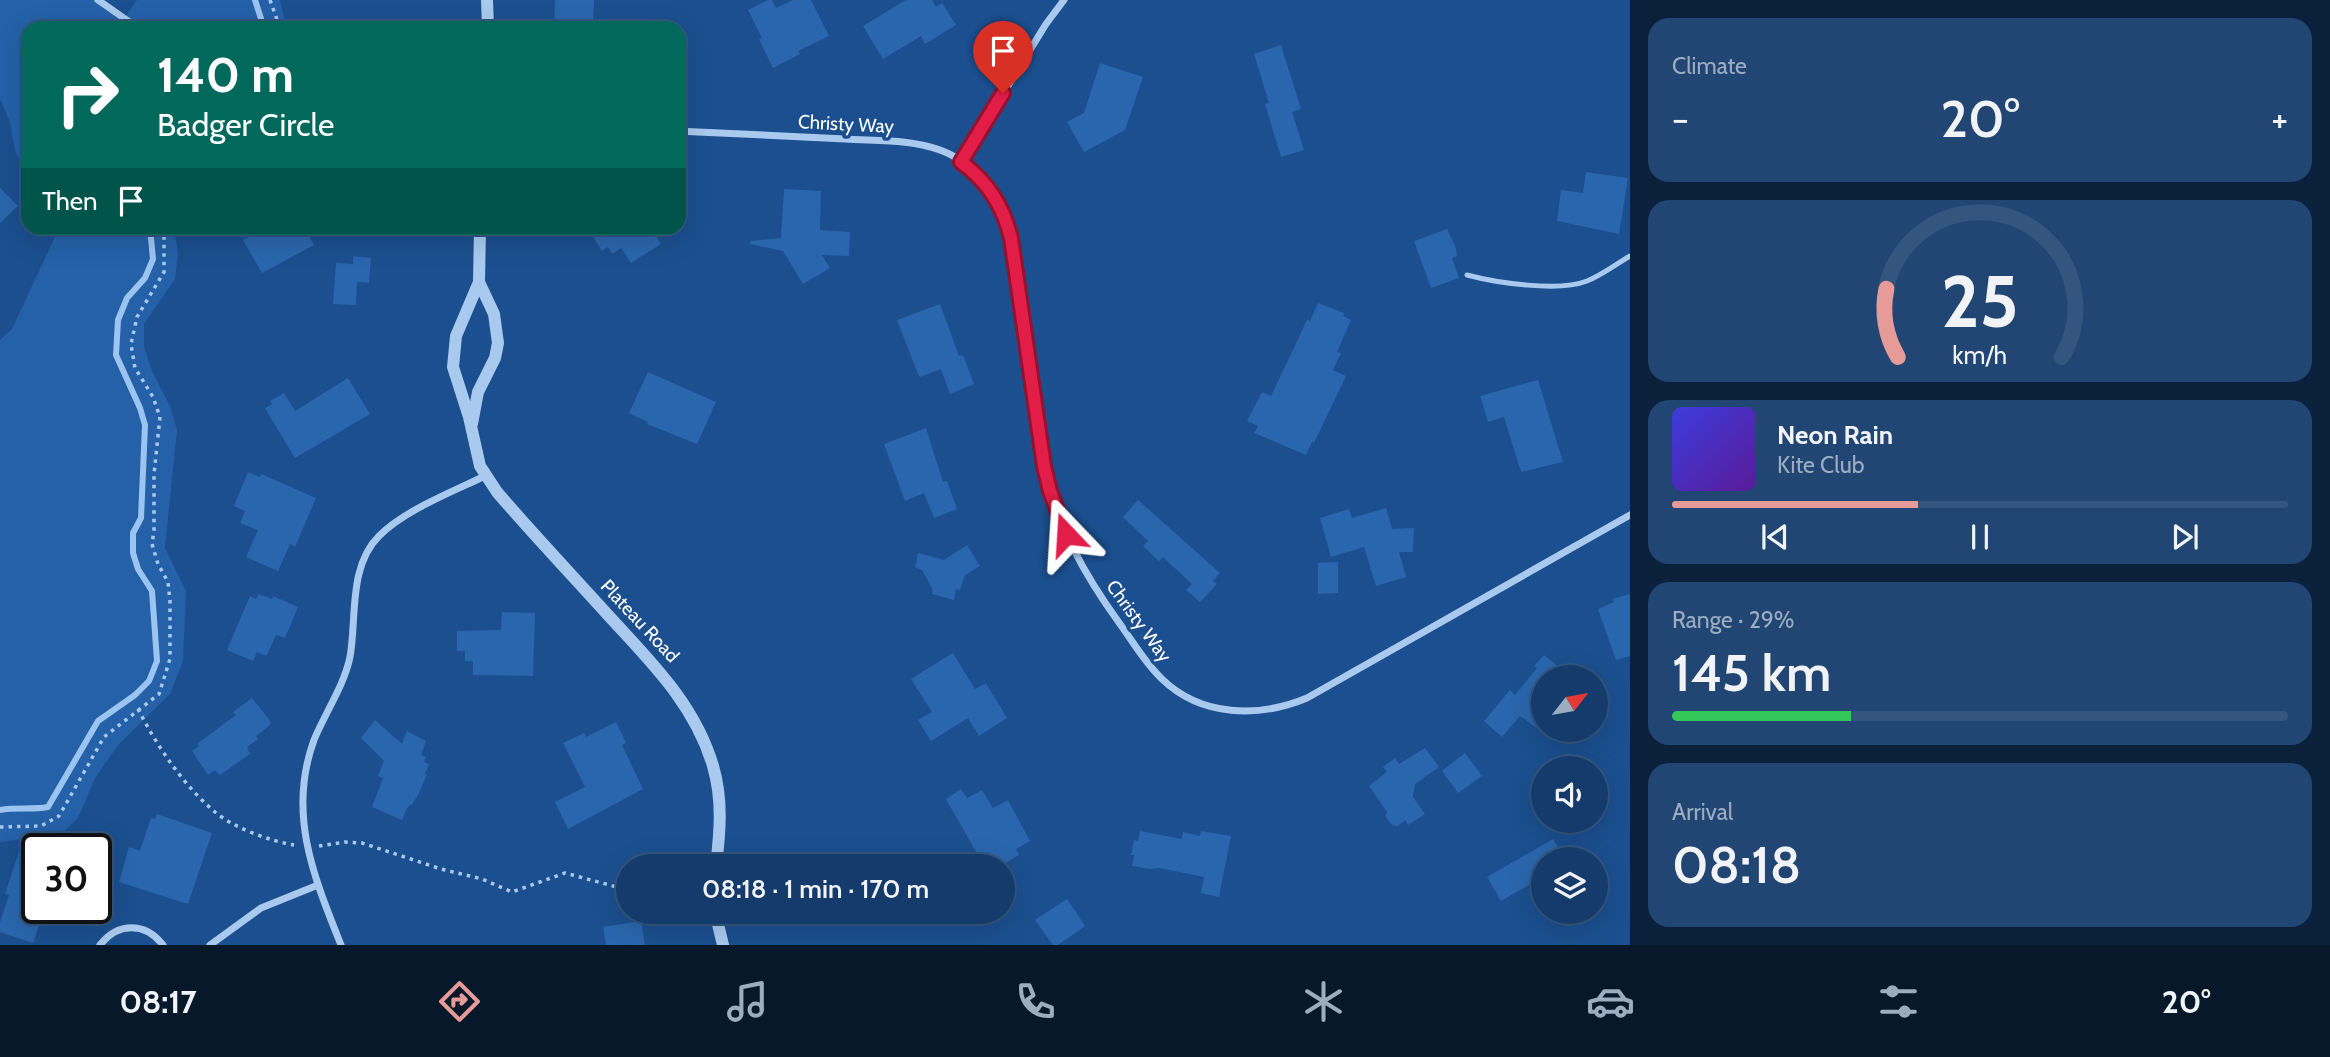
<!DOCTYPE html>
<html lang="en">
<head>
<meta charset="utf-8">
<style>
	:root { --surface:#143b6b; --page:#214673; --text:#f1f3f6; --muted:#9dadc1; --line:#33557e; --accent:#e69b98 }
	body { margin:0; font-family:Cabin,sans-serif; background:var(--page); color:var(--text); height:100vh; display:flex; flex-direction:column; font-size:26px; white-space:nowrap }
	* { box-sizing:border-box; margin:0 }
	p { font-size:23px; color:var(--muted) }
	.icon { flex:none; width:38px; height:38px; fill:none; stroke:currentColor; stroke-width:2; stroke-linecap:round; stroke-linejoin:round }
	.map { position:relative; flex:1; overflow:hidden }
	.sheet { display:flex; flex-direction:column; gap:18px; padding:18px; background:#0b203b; width:700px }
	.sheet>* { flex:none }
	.guide { position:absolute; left:21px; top:21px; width:665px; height:214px; border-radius:21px; box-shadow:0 7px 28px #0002,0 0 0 2px var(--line); background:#00695c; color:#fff; overflow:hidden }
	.needle { width:46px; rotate:59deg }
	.buttons { position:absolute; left:1531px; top:665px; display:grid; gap:14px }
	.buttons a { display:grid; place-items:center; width:77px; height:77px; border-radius:50%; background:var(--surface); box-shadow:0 7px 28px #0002,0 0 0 2px var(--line); font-size:35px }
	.speed { position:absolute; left:21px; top:833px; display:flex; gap:14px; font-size:35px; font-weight:700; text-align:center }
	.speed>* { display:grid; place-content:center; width:91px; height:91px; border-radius:50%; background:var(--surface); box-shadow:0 7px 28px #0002,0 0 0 2px var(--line); line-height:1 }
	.speed .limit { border:4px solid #111; border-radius:10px; background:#fff; color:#111 }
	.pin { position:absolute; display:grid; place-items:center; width:60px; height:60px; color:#fff; margin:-72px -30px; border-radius:50% 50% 50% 0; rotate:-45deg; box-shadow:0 0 7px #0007 }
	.pin .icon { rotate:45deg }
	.me { position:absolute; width:77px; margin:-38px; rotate:340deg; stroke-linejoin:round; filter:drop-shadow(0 0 5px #0008) }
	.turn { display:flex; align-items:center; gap:24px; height:147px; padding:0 21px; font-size:32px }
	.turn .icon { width:91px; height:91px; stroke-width:2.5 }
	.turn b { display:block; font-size:49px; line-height:60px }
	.then { display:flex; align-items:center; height:66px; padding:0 21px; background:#0003; gap:14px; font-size:26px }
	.big { font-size:52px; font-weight:600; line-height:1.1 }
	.sheet .widget { flex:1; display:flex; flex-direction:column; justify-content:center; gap:10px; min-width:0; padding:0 24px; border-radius:21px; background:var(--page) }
	.sheet .dial { align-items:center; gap:0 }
	.dial svg { height:182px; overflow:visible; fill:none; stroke:var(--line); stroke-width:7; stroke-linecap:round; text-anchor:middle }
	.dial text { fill:var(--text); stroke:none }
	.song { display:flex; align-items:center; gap:21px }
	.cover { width:84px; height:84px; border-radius:10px; background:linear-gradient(135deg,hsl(240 70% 55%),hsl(270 70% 35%)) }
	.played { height:7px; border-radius:4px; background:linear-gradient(90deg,var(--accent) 40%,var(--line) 40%) }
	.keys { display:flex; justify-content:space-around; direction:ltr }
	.heat { display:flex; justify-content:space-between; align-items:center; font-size:38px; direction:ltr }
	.charge { height:10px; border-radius:5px; background:linear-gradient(90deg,#34c759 29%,var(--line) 0) }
	.trip { position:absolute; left:616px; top:854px; width:399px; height:70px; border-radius:35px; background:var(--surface); box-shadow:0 7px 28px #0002,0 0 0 2px var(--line); font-weight:600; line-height:70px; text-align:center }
	.tabs { display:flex; height:112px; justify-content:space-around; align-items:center; background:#08182b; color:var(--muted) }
	.tabs .icon { width:49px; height:49px }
	.tabs .on { color:var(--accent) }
	.tabs b { font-size:32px; color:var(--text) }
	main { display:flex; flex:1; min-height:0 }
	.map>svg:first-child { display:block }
</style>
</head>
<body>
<main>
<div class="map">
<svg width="1630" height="945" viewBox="0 0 1630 945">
	<rect width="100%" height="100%" fill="#1b4f8f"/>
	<g fill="#2461a8">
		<path d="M0 0H98L124 18 137 0H280L287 28H28V175L15 151 10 122 0 99Z"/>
		<path d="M59 228H174L178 253 175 279 144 324V347L152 371 170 406 177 430 165 548 186 591 183 661 170 694 119 744 95 778 78 818 62 833 0 842V340L12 329Z"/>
	</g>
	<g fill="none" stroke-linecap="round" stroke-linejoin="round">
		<g stroke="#9cc4f0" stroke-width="6">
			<path d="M255 0 264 28"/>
			<path d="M0 810C16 807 32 810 48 807L98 721 135 695 149 681 157 661 152 591 138 569 133 553V533L141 518 145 425 140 408 116 355 118 320 127 298 145 278 153 259 150 228"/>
		</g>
	</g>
	<g fill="#2a66ad">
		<path d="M555 0H594L593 28H554Z"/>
		<path d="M768 0H772L776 8 793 0H811L829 36 798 51 800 54 773 68 759 39 762 38 748 10Z"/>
		<path d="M906 0H932L936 7 942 3 956 25 925 44 921 36 883 59 863 26Z"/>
		<path d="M1281 45 1301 109 1292 112 1304 150 1281 157 1265 104 1269 103 1254 54Z"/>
		<path d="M1100 63 1143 77 1125 130 1084 152 1067 122 1084 113Z"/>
		<path d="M1586 172 1628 178 1619 234 1557 221 1561 190 1583 193Z"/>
		<path d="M0 188 18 206 0 223Z"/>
		<path d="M784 189 821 191 820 230 850 232 849 256 822 255 830 268 803 284 783 251 750 244 751 241 781 238Z"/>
		<path d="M265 228H304L314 245 262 273 243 240Z"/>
		<path d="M588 228H651L661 244 631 263 621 248 612 254 608 247 602 251Z"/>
		<path d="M1447 229 1456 248 1457 256 1452 258 1459 278 1431 288 1414 241Z"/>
		<path d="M353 256 371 258 369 283 357 282 356 305 333 304 336 263 353 264Z"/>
		<path d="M1318 303 1344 313 1343 316 1351 320 1337 352 1341 353 1333 370 1346 376 1314 443 1312 442 1306 455 1254 433 1258 426 1247 421 1262 392 1271 396 1307 320 1310 321Z"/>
		<path d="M940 304 959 356 963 355 974 384 950 394 941 369 920 377 918 374 897 320Z"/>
		<path d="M648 372 716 402 697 444 647 424 648 422 629 413Z"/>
		<path d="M348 378 370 414 295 458 265 408 272 404 270 401 284 393 295 411Z"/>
		<path d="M1538 380 1563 462 1521 472 1504 417 1488 422 1480 396Z"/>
		<path d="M926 428 943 482 947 481 957 509 934 518 924 493 905 501 884 444Z"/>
		<path d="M248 472 260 477 261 474 316 498 295 547 290 544 278 571 246 557 258 530 240 523 245 511 234 506Z"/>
		<path d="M1138 500 1220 573 1213 581 1217 584 1200 602 1186 590 1192 584 1163 557 1159 561 1143 546 1148 541 1123 517Z"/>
		<path d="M1386 508 1392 529 1414 528 1413 552H1399L1406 577 1376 586 1364 547 1331 557 1320 518 1349 509 1352 518Z"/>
		<path d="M967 545 980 566 965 575 960 590 956 589 954 600 932 594 933 590 922 570 915 567 918 553 944 560Z"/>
		<path d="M1338 562V593L1318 594V563Z"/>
		<path d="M259 594 272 599 273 596 298 607 285 638 276 635 268 653 266 656 257 652 253 661 227 650 250 596 256 599Z"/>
		<path d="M1630 594V656L1616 660 1598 609 1614 602 1613 599Z"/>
		<path d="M502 612 535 613 533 676 473 675V661H465V651H457V631L501 630Z"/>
		<path d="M953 653 975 689 986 683 1007 718 979 736 968 718 931 741 918 720 932 712 911 679Z"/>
		<path d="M1544 655 1571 677H1544V733L1520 716 1502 737 1484 721 1510 690 1515 695 1537 668 1534 666Z"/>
		<path d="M252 698 271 722 270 725 256 736 258 739 247 747 250 754 220 775 215 770 208 775 192 751 199 746 197 744 236 715 233 712Z"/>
		<path d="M375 720 402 744 407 731 426 741 421 755 426 757 424 762 429 764 425 774H427L419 793 412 805 411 804 407 808 402 820 372 807 383 778 378 776 384 761 361 738Z"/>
		<path d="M616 722 626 743 622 745 643 789 568 829 555 802 585 787 563 743 584 733 586 737Z"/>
		<path d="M1425 748 1439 767 1415 784 1413 797 1425 814 1408 825 1405 820 1398 826 1392 825 1385 816 1387 812 1369 786 1387 772 1383 767 1395 758 1399 764Z"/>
		<path d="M1465 753 1482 776 1458 793 1442 771Z"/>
		<path d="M961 789 967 798 982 790 993 808 1008 800 1030 841 1016 849 1019 855 1000 866H956L978 855 946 799Z"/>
		<path d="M157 814 212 833 188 904 119 882 129 847 140 851 151 818 155 819Z"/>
		<path d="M1140 831 1182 839 1183 832 1200 836 1201 831 1231 836 1219 897 1201 893 1204 877 1159 868 1150 869 1132 866 1134 855H1131L1134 840 1138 841Z"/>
		<path d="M1553 839 1565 859H1544V876L1501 901 1487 877Z"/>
		<path d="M19 852 37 858V914L42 916 33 943 0 932V922L9 895 5 894Z"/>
		<path d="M1067 899 1085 926 1058 945H1053L1035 920Z"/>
		<path d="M641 921 645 945H606L603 927Z"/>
	</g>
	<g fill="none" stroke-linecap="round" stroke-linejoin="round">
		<g stroke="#a9c9ee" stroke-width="3.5" stroke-dasharray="3.5 5" stroke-linecap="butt">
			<path d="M270 0 280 28"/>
			<path d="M138 709C157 746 183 785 215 812 234 828 270 841 294 845"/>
			<path d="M0 827 41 826 59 816 104 737 159 694 170 659V601L168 582 158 564 152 544 154 530V474L160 417 153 397 135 368 131 344 137 317 164 272V228"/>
			<path d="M319 846 345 842 362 843 441 869 482 879 512 892 565 873 628 890"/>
		</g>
		<path stroke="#a9c9ee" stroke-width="5" d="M1467 275C1497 283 1559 292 1587 281 1602 275 1616 264 1630 256"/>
		<g stroke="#a9c9ee" stroke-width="7">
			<path d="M98 0 138 28"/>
			<path d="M679 131C734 134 789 136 845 139 876 141 911 139 940 150 978 164 1001 200 1011 238L1044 466C1058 527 1083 573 1120 624 1133 642 1145 663 1162 679 1201 717 1259 718 1307 698L1630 515"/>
			<path d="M961 162 1046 24 1064 0"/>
			<path d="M100 945C118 922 145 922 163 945"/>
			<path d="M210 945 261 908 318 885"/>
			<path d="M341 945C314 877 287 814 314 740 325 713 344 686 350 657 357 618 348 567 379 536 405 510 452 492 485 476"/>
		</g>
		<g stroke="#a9c9ee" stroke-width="12">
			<path d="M487 0 488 28"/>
			<path d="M480 228 479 282 456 336 453 367 469 417 480 466 497 492C533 534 571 574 608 615 650 661 695 704 713 766 723 800 720 832 716 866"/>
			<path d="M472 424 478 392 495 358 498 343 494 314 479 282"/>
			<path d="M715 912 723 945"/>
		</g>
	</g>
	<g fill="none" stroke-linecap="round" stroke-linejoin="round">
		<defs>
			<path id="route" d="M1003 93 961 162C988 182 1003 206 1011 238L1044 466 1050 491 1066 534"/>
		</defs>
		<use href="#route" stroke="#92132f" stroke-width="18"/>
		<use href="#route" stroke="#e11d48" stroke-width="12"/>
	</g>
	<g text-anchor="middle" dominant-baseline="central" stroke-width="7" stroke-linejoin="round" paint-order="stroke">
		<g font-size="19" fill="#fff" stroke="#1b4f8f">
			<text transform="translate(846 124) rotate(3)">Christy Way</text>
			<text transform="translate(640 621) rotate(47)">Plateau Road</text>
			<text transform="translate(1139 621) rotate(54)">Christy Way</text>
		</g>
	</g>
</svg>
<div class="buttons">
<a><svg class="needle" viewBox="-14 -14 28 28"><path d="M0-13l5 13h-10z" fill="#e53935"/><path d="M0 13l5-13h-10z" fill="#9dadc1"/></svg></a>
<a><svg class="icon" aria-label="sound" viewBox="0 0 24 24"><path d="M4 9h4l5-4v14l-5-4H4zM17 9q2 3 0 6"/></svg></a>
<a><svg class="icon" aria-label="layers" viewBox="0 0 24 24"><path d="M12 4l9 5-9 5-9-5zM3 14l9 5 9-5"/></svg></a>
</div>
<div class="speed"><div class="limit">30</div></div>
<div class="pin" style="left:1003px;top:93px;background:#d93025"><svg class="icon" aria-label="arrive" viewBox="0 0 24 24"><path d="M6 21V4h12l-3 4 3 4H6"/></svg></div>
<svg class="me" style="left:1066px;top:534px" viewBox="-20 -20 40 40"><path d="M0-17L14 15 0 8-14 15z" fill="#e11d48" stroke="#fff" stroke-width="4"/></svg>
<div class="trip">08:18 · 1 min · 170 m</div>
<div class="guide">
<div class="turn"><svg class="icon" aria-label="right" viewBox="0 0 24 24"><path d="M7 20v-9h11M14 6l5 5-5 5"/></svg><div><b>140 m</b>Badger Circle</div></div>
<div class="then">Then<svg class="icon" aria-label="arrive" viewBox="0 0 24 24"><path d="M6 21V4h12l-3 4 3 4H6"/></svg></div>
</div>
</div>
<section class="sheet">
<div class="widget"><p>Climate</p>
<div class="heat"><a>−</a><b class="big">20°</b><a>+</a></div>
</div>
<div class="widget dial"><svg viewBox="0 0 100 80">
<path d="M14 69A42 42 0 1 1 86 69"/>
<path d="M14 69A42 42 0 0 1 9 39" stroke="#e69b98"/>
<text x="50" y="56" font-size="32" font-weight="700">25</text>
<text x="50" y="72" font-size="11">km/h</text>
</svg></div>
<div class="widget">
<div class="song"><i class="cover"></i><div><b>Neon Rain</b><p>Kite Club</p></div></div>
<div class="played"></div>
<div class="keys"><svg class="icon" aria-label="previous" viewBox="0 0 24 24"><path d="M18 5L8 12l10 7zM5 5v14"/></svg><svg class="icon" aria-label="pause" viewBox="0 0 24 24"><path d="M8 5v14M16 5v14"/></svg><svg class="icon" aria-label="next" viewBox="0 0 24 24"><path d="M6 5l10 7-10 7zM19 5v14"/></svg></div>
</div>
<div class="widget"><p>Range · 29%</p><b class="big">145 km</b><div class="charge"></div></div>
<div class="widget"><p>Arrival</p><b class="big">08:18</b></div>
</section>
</main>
<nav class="tabs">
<b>08:17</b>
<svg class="icon on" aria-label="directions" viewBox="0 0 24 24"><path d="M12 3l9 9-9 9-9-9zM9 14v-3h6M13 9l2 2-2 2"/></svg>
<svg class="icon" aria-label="music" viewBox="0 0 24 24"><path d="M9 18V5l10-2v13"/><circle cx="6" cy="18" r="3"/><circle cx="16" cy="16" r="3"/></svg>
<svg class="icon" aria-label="phone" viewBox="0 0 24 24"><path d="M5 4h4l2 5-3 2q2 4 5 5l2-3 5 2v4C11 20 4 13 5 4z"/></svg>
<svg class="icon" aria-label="climate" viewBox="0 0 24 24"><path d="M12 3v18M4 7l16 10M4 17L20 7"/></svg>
<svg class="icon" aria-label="car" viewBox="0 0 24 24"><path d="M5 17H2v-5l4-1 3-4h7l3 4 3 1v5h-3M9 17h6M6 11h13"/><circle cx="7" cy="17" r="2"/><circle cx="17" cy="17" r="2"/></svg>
<svg class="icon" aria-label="filters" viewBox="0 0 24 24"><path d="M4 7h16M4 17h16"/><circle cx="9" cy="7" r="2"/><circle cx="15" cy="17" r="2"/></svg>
<b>20°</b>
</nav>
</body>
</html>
